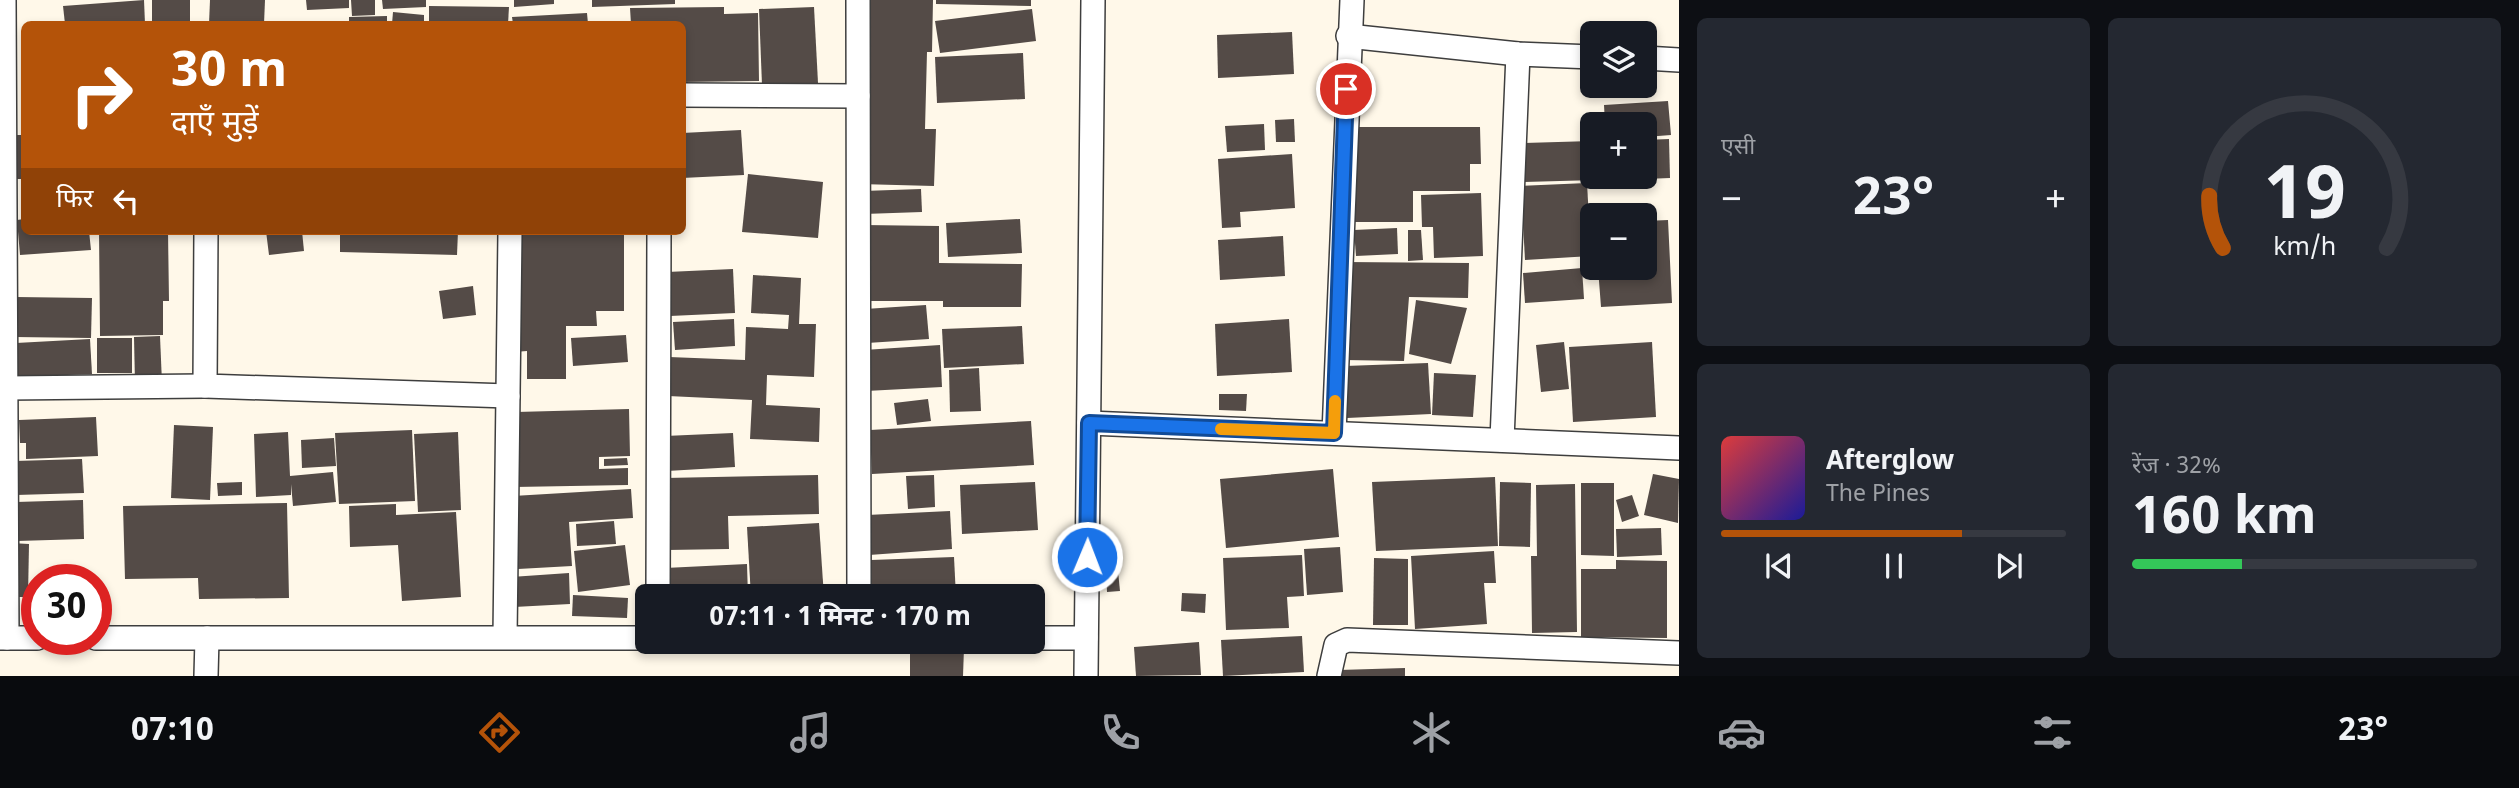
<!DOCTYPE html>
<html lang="hi">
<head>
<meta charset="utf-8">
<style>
	:root { --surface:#171b24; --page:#242831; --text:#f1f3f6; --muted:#9ea1a6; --line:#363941; --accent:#b45309 }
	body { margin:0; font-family:Georgia,"Noto Sans Devanagari",serif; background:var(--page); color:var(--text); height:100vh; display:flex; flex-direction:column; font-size:26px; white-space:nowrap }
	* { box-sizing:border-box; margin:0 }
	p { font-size:23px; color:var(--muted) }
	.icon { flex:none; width:38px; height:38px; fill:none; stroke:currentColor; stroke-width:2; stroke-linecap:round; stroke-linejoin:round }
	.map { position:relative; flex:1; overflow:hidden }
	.details { display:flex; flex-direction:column; gap:18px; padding:18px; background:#0d0f14; width:840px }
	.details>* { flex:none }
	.top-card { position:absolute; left:21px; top:21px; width:665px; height:214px; border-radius:10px; box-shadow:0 4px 10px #0003; background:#b45309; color:#fff; overflow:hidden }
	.controls { position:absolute; left:1580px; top:21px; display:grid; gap:14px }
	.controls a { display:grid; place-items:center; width:77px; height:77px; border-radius:10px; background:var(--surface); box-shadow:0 4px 10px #0003; font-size:35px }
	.speed { position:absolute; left:21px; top:564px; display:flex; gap:14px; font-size:35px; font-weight:700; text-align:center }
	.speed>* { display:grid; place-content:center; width:91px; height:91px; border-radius:50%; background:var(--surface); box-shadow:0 4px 10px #0003; line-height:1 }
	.speed .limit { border:10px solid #d22; background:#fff; color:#111 }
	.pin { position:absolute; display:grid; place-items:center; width:60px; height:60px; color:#fff; margin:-30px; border:4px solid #fff; border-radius:50%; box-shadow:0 2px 7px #0007 }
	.me { position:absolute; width:77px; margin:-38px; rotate:1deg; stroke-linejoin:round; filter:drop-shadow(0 0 5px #0008) }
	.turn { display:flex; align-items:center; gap:24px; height:147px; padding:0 35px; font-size:32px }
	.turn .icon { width:91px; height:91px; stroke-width:2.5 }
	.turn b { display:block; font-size:49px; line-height:60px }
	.then { display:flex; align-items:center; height:66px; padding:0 35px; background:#0003; gap:14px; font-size:26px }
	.big { font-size:52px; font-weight:700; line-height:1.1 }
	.details .widget { flex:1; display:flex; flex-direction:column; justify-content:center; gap:10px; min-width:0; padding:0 24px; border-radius:10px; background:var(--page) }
	.details .dial { align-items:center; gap:0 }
	.dial svg { height:182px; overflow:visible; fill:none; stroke:var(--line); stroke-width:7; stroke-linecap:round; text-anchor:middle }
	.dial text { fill:var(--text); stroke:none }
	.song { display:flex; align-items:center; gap:21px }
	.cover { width:84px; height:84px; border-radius:10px; background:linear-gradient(135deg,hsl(0 70% 55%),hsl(240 70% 35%)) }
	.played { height:7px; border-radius:4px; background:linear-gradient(90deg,var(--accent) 70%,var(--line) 70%) }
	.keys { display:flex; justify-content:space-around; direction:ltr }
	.heat { display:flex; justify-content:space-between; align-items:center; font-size:38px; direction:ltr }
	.charge { height:10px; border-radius:5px; background:linear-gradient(90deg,#34c759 32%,var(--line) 0) }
	.details .tiles { flex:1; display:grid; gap:18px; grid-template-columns:repeat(2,1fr) }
	.trip { position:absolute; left:635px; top:584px; width:410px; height:70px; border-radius:10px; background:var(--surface); box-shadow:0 4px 10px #0003; font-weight:700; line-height:70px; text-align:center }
	.tabs { display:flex; height:112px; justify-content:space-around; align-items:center; background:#090b0e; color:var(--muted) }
	.tabs .icon { width:49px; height:49px }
	.tabs .selected { color:var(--accent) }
	.tabs b { font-size:32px; color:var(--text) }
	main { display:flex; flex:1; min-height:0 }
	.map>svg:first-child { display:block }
</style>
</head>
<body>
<main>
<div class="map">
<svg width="1679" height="676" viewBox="0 0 1679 676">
	<rect width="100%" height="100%" fill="#fff8e9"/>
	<g fill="#544b47">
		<path d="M144 0 145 24H65L63 6Z"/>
		<rect x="152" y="0" width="38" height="24"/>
		<path d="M210 0H265L264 24H209Z"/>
		<path d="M306 0H349V8L307 10Z"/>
		<path d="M351 0H375V15L352 16Z"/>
		<path d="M382 0H426V7L383 9Z"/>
		<path d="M514 0H554V4L514 7Z"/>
		<path d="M592 0H675V4L592 7Z"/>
		<path d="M863 0H933L932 52H927L925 129H936L934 186 859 184Z"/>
		<path d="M936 0H1031V6L936 4Z"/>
		<path d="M429 6 509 7 508 24H429Z"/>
		<path d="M724 7V14L758 13 759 81 682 82V24H631L630 8Z"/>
		<path d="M814 7 818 83 762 85 759 9Z"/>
		<path d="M1032 9 1036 41 940 53 935 21Z"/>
		<path d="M393 12 424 15V24H392Z"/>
		<path d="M587 13 588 24H513L512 17Z"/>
		<path d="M387 16V24H349V17Z"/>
		<path d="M1292 32 1294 74 1218 78 1217 35Z"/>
		<path d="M1023 53 1025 99 937 103 935 57Z"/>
		<path d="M1668 101 1671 135 1645 137V124H1605L1604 105Z"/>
		<path d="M1294 119 1295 142H1276L1275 120Z"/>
		<path d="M1264 124 1265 150 1227 152 1225 126Z"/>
		<path d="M1351 127H1480L1481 164H1470V191H1413V222H1351Z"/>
		<path d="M741 130 744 175 682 178V133Z"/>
		<path d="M15 135H24V179H17Z"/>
		<path d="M1669 139 1670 178 1645 179V140Z"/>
		<path d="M1592 141V177L1632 179 1521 182 1520 143Z"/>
		<path d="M1292 154 1295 208 1240 212 1241 227 1222 228 1218 159Z"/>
		<path d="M748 174 823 182 818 238 742 232Z"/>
		<path d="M1587 183 1591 256 1525 260 1521 186Z"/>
		<path d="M921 189 922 212 864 214 863 191Z"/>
		<path d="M1481 193 1483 256 1434 258 1433 227H1422L1421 195Z"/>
		<path d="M24 219V231H89L91 250 20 255 17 220Z"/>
		<path d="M1020 219 1022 253 948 257 946 223Z"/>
		<path d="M1668 220 1672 303 1601 307 1598 268H1645V221Z"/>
		<path d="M864 225 939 226V263L1022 264 1021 307H943V301H866Z"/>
		<path d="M1397 228 1398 254 1356 256 1354 230Z"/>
		<path d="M1408 230H1421L1423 260 1408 261Z"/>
		<path d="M99 231H168L169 301H163V335L100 336Z"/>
		<path d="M266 231H302L304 251 269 255Z"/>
		<path d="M340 231H458L457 255 340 252Z"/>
		<path d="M518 231H624V311H596L597 326H566V379H527V351L514 352Z"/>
		<path d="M1283 236 1285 276 1220 280 1218 240Z"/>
		<path d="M1345 262 1469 263 1468 298 1409 297 1404 361 1344 360Z"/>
		<path d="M1582 268 1584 299 1525 303 1523 273Z"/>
		<path d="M733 269 735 313 670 316 667 272Z"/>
		<path d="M753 275 801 278 799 324H816L814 377 767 375 766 405 820 408 819 442 750 439 752 400 668 396 669 357 745 360 746 327 788 329 789 315 751 313Z"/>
		<path d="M473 286 476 315 443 319 439 291Z"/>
		<path d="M16 297 92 298 91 338 15 337Z"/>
		<path d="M1416 300 1467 308 1451 364 1409 354Z"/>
		<path d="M926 305 929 339 867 343 865 309Z"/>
		<path d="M734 319 735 346 675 350 673 322Z"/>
		<path d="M1289 319 1292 372 1217 376 1215 324Z"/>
		<path d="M1022 326 1024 364 944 368 942 329Z"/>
		<path d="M626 335 628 362 573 366 571 338Z"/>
		<path d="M160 336 162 383 135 384 134 337Z"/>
		<rect x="97" y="338" width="35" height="35"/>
		<path d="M90 339 92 374 18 377 16 343Z"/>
		<path d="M1564 342 1569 389 1541 392 1536 345Z"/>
		<path d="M1652 342 1656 417 1573 422 1569 347Z"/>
		<path d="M940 345 942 387 866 391 864 350Z"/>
		<path d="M1428 363 1431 414 1347 418 1345 366Z"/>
		<path d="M979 368 981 411 950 412 949 370Z"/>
		<path d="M1434 373 1476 375 1473 417 1432 415Z"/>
		<path d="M1219 394H1247L1246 411 1219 410Z"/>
		<path d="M928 399 931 421 897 425 894 403Z"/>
		<path d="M629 409 630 456 599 457V469L628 468V485L514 487 516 412Z"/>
		<path d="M96 417 98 456 26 459V443H20L19 420Z"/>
		<path d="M1031 421 1034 465 872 474 870 430Z"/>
		<path d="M174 425 213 427 210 500 171 498Z"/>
		<path d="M412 430 415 501 339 504 335 433Z"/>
		<path d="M288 432 290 476 333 472 336 502 293 506 291 484V495L256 497 254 434Z"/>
		<path d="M458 432 461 510 418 512 414 434Z"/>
		<path d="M733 433 735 467 667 471 665 436Z"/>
		<path d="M334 438 336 466 302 468 301 440Z"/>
		<path d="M627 458 628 465 604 466V459Z"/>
		<path d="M82 459 84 493 16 495 15 461Z"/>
		<path d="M1333 469 1339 537 1226 548 1220 479Z"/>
		<path d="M1653 474 1679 479 1678 523 1644 515Z"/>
		<path d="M818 475 819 514 728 516 729 549 667 550 665 478Z"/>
		<path d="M934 475 935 507 908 509 906 476Z"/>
		<path d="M1495 477 1498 546 1376 551 1372 482Z"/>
		<path d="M242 482V495L218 496 217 483Z"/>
		<path d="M1035 482 1038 530 962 534 960 485Z"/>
		<path d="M1500 482 1531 483 1530 547 1499 546Z"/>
		<path d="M1581 483H1614V556L1581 555Z"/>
		<path d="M1575 484 1577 632 1532 633 1531 556H1537L1536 485Z"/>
		<path d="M631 489 633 518 569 522 572 566 518 569 513 496Z"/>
		<path d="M1632 495 1639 516 1622 522 1616 500Z"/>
		<path d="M83 500 84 539 17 541 16 502Z"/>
		<path d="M287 503 289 598 199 599 198 578 125 579 123 506Z"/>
		<path d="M396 504V515L456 512 461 597 402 601 398 545 350 547 349 506Z"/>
		<path d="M950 511 952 549 869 555 867 515Z"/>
		<path d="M614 521 616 544 577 546 576 524Z"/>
		<path d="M819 523 824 597H751L747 527Z"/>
		<path d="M1661 528 1662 555 1617 557 1616 529Z"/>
		<path d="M11 543 29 544 28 597H11Z"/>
		<path d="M625 545 630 585 578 592 574 551Z"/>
		<path d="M1340 547 1343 592 1307 595 1304 549Z"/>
		<path d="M1494 551 1496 583H1484L1487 624 1415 629 1411 556Z"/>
		<path d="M1302 555 1304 596 1287 597 1289 628 1226 630 1223 558Z"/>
		<path d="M954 557 956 597H872L871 560Z"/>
		<path d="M1374 558 1408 559V625H1373Z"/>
		<path d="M1616 560 1667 561V638L1581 637V569H1616Z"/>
		<path d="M747 564 748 597H666L665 568Z"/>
		<path d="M1118 571 1120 591 1107 592 1106 572Z"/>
		<path d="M569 573 570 604 514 607 511 577Z"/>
		<path d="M1182 593 1206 594 1205 613 1181 611Z"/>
		<path d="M573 595 628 598 627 618 572 616Z"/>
		<path d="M1302 636 1304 672 1223 676 1221 640Z"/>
		<path d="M1199 642 1201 675 1136 676 1134 647Z"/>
		<path d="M910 647 964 648 963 676H910Z"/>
		<path d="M1405 668V676H1339V670Z"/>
	</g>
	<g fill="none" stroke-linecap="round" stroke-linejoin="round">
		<defs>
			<g id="minor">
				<path d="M4 0 7 638"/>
				<path d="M858 0 859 597"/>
				<path d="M1348 36 1518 54 1592 57"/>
				<path d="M1645 58 1679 60"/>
				<path d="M682 95 858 96"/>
				<path d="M206 231 205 386 508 396"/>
				<path d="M6 388 205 386"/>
				<path d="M1089 423 1679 448"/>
				<path d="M1334 433 1352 0"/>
				<path d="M1502 440 1518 54"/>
				<path d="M658 597 659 231"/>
				<path d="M505 637 510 231"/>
				<path d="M0 638H37"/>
				<path d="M96 638H648"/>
				<path d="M1032 638H1086"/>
				<path d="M206 676 207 638"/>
				<path d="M1086 676 1093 0"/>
				<path d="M1329 676 1336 645 1347 640 1679 653"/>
			</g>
		</defs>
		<use href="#minor" stroke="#3e3e3e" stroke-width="26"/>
		<use href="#minor" stroke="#fff" stroke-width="23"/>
	</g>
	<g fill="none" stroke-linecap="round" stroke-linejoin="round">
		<defs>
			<path id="route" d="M1087 557 1089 423 1334 433 1346 89"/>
		</defs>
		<use href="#route" stroke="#114b97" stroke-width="18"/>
		<use href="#route" stroke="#1a73e8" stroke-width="12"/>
		<path stroke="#f59e0b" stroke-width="12" d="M1221 429 1334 433 1335 401"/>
	</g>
</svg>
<div class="controls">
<a><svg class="icon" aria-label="layers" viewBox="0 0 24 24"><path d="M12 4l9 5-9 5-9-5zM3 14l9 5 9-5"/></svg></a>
<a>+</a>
<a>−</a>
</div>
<div class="speed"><div class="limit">30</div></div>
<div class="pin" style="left:1346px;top:89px;background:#d93025"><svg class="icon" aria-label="arrive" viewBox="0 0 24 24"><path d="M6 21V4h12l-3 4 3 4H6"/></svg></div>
<svg class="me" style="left:1087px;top:557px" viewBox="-20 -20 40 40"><circle r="17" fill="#1a73e8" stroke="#fff" stroke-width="3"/><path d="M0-11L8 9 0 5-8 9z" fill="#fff"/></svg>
<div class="trip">07:11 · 1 मिनट · 170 m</div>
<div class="top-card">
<div class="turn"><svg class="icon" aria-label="right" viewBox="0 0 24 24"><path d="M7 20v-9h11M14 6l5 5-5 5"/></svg><div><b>30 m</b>दाएँ मुड़ें</div></div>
<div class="then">फिर<svg class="icon" aria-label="left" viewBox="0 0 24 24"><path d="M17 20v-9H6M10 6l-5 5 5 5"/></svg></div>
</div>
</div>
<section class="details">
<div class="tiles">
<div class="widget"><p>एसी</p>
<div class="heat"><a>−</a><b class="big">23°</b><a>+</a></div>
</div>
<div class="widget dial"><svg viewBox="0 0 100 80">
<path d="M14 69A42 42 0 1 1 86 69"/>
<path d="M14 69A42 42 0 0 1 8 46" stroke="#b45309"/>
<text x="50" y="56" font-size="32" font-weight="700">19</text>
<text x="50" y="72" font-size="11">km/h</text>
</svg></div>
<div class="widget">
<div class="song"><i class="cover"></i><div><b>Afterglow</b><p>The Pines</p></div></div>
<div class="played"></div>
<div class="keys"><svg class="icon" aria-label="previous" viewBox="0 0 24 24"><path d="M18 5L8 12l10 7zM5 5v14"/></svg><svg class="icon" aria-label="pause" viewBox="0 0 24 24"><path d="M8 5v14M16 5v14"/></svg><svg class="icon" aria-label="next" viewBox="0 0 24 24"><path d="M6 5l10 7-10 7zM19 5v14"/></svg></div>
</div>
<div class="widget"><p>रेंज · 32%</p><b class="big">160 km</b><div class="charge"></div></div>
</div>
</section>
</main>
<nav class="tabs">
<b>07:10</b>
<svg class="icon selected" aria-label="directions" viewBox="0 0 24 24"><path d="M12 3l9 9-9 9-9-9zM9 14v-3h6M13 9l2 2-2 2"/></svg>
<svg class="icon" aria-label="music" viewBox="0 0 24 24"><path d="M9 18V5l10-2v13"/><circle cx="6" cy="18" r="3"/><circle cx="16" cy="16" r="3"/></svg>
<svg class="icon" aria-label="phone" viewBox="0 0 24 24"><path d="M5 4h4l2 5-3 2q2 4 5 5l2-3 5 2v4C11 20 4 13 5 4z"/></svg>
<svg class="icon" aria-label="climate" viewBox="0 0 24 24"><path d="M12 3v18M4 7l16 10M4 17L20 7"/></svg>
<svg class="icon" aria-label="car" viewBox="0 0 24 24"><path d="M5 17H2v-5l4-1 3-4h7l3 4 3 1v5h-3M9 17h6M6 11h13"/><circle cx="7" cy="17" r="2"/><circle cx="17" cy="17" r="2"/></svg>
<svg class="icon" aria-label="filters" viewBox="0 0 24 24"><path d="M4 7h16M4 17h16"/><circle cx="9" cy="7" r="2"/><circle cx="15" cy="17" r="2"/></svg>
<b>23°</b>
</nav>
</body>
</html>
